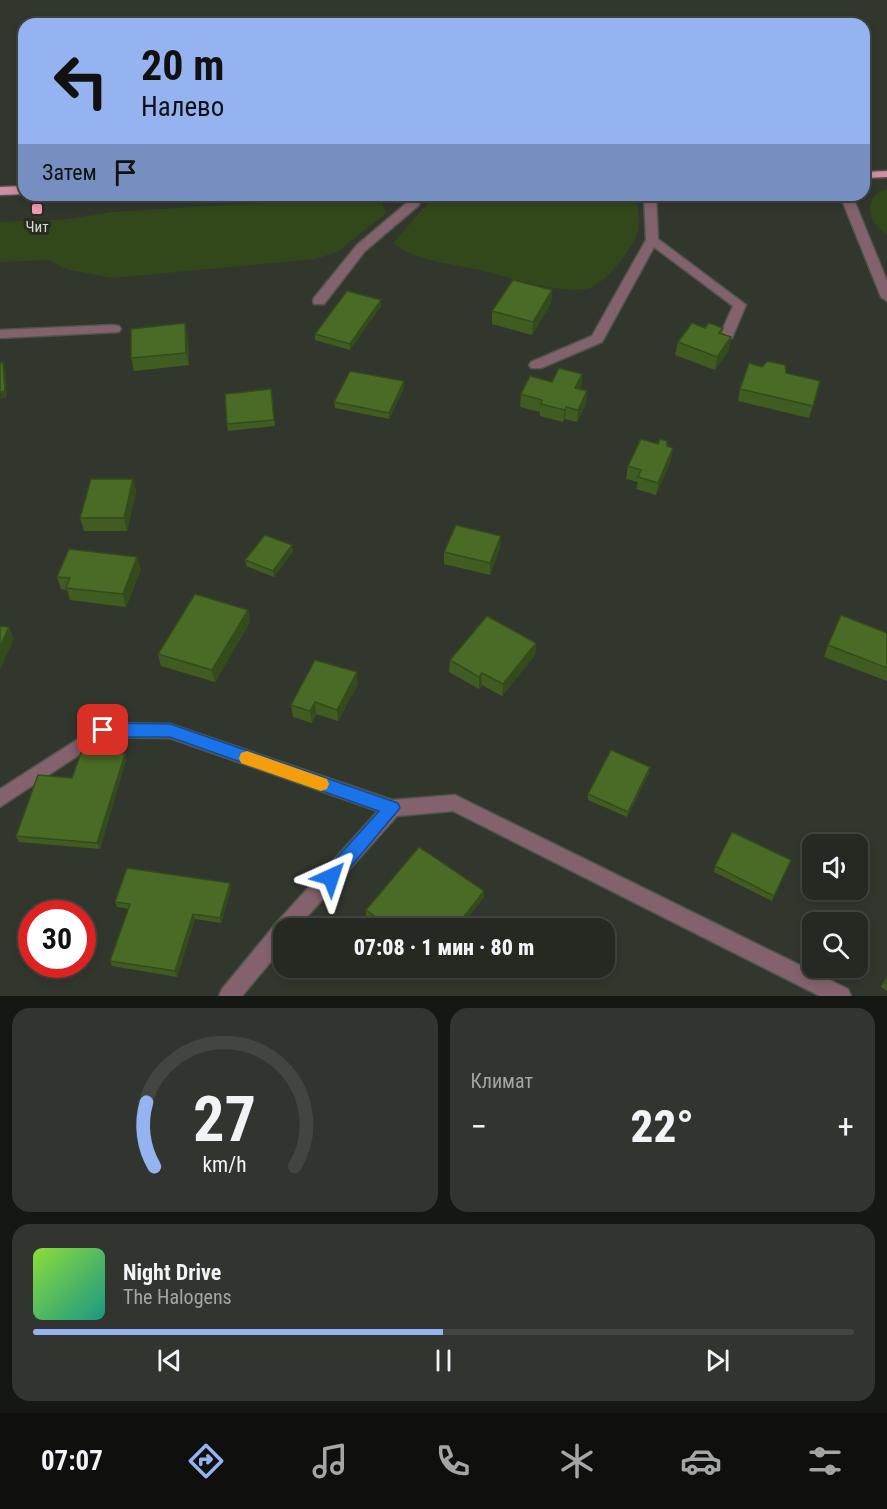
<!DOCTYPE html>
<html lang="ru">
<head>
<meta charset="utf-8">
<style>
	:root { --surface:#262922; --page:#32352f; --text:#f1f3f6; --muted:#a4a6a5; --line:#424540; --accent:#95b2f1 }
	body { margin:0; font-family:"Roboto Condensed",sans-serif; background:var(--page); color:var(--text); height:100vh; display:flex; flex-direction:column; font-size:22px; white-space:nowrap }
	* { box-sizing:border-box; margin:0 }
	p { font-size:20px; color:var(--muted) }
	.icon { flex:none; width:33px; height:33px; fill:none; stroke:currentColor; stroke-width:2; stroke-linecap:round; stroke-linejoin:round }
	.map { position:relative; height:996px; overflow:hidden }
	.panel { display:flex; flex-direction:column; gap:12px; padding:12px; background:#151713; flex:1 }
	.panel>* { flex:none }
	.banner { position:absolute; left:18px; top:18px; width:852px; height:183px; border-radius:18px; box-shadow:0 3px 9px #0003,0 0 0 2px var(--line); background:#95b2f1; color:#111; overflow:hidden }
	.buttons { position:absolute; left:802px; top:834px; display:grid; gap:12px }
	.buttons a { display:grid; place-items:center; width:66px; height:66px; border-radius:12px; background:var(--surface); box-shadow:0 3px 9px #0003,0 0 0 2px var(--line); font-size:30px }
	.speed { position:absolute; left:18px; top:900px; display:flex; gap:12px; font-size:30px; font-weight:700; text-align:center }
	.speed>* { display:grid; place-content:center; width:78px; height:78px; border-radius:50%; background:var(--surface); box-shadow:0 3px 9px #0003,0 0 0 2px var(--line); line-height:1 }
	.speed .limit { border:9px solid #d22; background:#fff; color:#111 }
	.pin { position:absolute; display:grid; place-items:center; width:51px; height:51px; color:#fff; margin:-26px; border-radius:12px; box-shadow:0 3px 9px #0006 }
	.me { position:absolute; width:66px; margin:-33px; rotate:42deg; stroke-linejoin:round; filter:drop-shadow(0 0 4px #0008) }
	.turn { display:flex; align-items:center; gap:21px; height:126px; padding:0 24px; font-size:27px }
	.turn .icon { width:78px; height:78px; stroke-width:2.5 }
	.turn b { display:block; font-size:42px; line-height:51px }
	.then { display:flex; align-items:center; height:57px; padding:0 24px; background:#0003; gap:12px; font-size:22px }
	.big { font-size:45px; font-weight:800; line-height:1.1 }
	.panel .widget { flex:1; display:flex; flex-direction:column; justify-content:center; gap:9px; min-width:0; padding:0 21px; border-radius:18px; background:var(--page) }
	.panel .dial { align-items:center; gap:0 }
	.dial svg { height:156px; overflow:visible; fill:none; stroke:var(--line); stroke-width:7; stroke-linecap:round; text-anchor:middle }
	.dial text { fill:var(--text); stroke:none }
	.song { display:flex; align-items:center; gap:18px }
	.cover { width:72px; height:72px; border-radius:9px; background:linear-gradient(135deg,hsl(90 70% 55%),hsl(170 70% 35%)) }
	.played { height:6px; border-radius:3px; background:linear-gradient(90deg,var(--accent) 50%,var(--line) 50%) }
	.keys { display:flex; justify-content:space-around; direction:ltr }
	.heat { display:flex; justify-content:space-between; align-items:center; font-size:33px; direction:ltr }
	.panel .tiles { flex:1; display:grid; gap:12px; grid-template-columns:1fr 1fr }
	.widget:last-child { grid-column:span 2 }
	.trip { position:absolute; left:273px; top:918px; width:342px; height:60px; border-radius:18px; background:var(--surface); box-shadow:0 3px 9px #0003,0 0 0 2px var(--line); font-weight:800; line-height:60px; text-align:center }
	.tab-bar { display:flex; height:96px; justify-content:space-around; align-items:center; background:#0f100e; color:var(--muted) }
	.tab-bar .icon { width:42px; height:42px }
	.tab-bar .on { color:var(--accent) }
	.tab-bar b { font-size:27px; color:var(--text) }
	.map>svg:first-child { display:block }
</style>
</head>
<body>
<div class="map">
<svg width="887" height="996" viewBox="0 0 887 996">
	<rect width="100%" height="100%" fill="#32372e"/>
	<g fill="#32481b">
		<path d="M887 189V234C867 223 862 196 887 189Z"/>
		<path d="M446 195H625L637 201C641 229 639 236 622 259 613 271 605 280 592 287 570 297 505 276 480 270 452 264 416 261 393 243L431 200Z"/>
		<path d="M360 197 381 201 386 213 337 252 315 259 112 278 66 269 49 260 0 262V222L61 220 112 212Z"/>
	</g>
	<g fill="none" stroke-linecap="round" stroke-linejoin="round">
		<defs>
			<g id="minor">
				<path d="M410 195H422L419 205 365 251 324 304H314L313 301 314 298 357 245 409 201Z"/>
				<path d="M644 195H656L658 239 746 305 732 338 727 339 720 335 733 306 654 247 602 342 541 368H531L529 365 531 362 592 336 646 240Z"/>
				<path d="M840 195H852L887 281V301L881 297Z"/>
				<path d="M114 325 119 326 121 329 119 332 0 338V330Z"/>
				<path d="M103 723 170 724 392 800 455 795 848 989 851 996H820L453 811 397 816 297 928H284V946L242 996H219L222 989 278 921 378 811 170 738 106 737 0 807V789Z"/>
			</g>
			<g id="major">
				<path d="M887 171V177L864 178V172Z"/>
				<path d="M24 186V194L0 195V187Z"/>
			</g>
		</defs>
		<use href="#minor" stroke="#4f544c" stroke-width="3"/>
		<use href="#major" stroke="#4f544c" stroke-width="3"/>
		<use href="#minor" fill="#84626d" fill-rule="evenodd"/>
		<use href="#major" fill="#d18ca4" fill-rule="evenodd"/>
	</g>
	<g fill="#405c21">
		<path d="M552 290 551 303 532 335 492 324V311Z"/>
		<path d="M381 306 350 350 315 340V334Z"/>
		<path d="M705 328H723L722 334 729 350 715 370 675 355 678 342Z"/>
		<path d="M188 336 189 365 134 371 131 358Z"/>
		<path d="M786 373 820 381 809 418 738 401 740 389Z"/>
		<path d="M582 374 581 387 580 389 587 391 586 404 577 422 565 419 563 422 540 416V412L520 407 521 394 552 382Z"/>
		<path d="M404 381V388L389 419 335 408 334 402Z"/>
		<path d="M271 389 275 426 228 431 227 424Z"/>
		<path d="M658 444 667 446 671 460 656 495 636 489 638 482 626 479 628 466Z"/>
		<path d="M133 479 136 491 127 531H84L80 518Z"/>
		<path d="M500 548 490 575 444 564V552Z"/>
		<path d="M293 551 274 577 246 566 245 560Z"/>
		<path d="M141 569 126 607 70 600 67 590 61 589 57 577Z"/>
		<path d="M248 610 250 622 215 682 161 666 158 654Z"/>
		<path d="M887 633V681L824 657 828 645Z"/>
		<path d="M536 643 535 655 502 696 482 685 479 689 449 672 450 660Z"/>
		<path d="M358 684 338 721 316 714 312 723 293 717 291 705Z"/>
		<path d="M125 754 126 759 100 849 19 842 16 836 72 778Z"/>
		<path d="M649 773 627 817 588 800V794Z"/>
		<path d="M791 860 772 901 714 872 715 866Z"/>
		<path d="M230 883 231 889 221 923 195 919 177 977 112 966 110 961 129 909 117 907 115 902Z"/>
		<path d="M484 897 459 928H384L366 916V910Z"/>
		<path d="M887 976V991L881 987Z"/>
	</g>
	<g fill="#344b1b">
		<path d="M552 290 551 303 532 335 533 322Z"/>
		<path d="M381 300V306L350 350V344Z"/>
		<path d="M185 323 188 336 189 365 186 353Z"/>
		<path d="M731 337 729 350 715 370 717 357Z"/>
		<path d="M3 363 5 369 7 397 0 399Z"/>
		<path d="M582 374 581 387 574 401 575 388Z"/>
		<path d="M404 381V388L389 419V413Z"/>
		<path d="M587 391 586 404 577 422 578 410Z"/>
		<path d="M566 407 565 419 563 422 565 410Z"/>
		<path d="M673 448 671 460 656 495 658 483Z"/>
		<path d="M133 479 136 491 127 531 124 518Z"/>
		<path d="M501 536 500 548 490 575V563Z"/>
		<path d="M292 545 293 551 274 577 273 571Z"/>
		<path d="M137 557 141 569 126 607 123 594Z"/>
		<path d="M248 610 250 622 215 682 212 670Z"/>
		<path d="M9 627 14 639 0 670V647Z"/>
		<path d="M536 643 535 655 502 696 503 684Z"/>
		<path d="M357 672 358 684 338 721 337 710Z"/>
		<path d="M482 673V685L479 689V677Z"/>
		<path d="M315 702 316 714 312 723 310 711Z"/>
		<path d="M125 754 126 759 100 849 97 843Z"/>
		<path d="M650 767 649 773 627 817 628 812Z"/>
		<path d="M230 883 231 889 221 923 220 918Z"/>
		<path d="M484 891V897L459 928H455Z"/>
		<path d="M193 914 195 919 177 977 175 971Z"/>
	</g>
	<g fill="#4a6b26" stroke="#344b1b" stroke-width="1.5">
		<path d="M513 280 552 290 533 322 492 311Z"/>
		<path d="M347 291 381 300 350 344 315 334Z"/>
		<path d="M185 323 186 353 131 358V329Z"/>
		<path d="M692 323 705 328 709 323 723 328 719 333 731 337 717 357 678 342Z"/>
		<path d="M767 361 785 365 786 373 820 381 813 406 740 389 749 363 762 367Z"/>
		<path d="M0 363H3L5 391 0 392Z"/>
		<path d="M559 368 582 374 575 388 587 391 578 410 566 407 565 410 541 404 542 400 521 394 530 376 552 382Z"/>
		<path d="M350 371 404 381 389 413 334 402Z"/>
		<path d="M271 389 274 420 227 424 225 394Z"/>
		<path d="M641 439 658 444 660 439 667 441V446L673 448 658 483 638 477 641 470 628 466Z"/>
		<path d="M91 479H133L124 518H80Z"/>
		<path d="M456 525 501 536 490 563 444 552Z"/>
		<path d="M265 535 292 545 273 571 245 560Z"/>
		<path d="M69 549 137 557 123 594 66 588 70 578 57 577Z"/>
		<path d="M195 594 248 610 212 670 158 654Z"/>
		<path d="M841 615 887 633V668L828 645Z"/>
		<path d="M487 616 536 643 503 684 482 673 479 677 450 660Z"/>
		<path d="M0 626 9 627 0 647Z"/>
		<path d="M315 660 357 672 337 710 315 702 310 711 291 705Z"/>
		<path d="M82 750 125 754 97 843 16 836 38 775 72 778Z"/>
		<path d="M611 750 650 767 628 812 588 794Z"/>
		<path d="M732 832 791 860 774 896 715 866Z"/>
		<path d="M419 847 484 891 455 928H391L366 910Z"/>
		<path d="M127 868 230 883 220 918 193 914 175 971 110 961 130 904 115 902Z"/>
		<path d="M887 976V984L884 982Z"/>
	</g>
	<path fill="#1a73e8" stroke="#114b97" stroke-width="1.5" d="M103 723 170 724 392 801 398 803 400 808 337 883 331 885 325 883 322 877 325 871 379 811 170 737H103L98 735 95 730 98 725Z"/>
	<path fill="#f59e0b" d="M247 751 327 779 329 784 327 789 321 791 241 763 239 758 241 753Z"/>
	<rect fill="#ef9ab7" stroke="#282d24" stroke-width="2" x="31" y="203" width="12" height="12" rx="3"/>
	<g text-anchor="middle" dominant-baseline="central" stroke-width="6" stroke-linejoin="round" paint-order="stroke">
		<g font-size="15" fill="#d5d8d3" stroke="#282d24">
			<text x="37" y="227">Чит</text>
		</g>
	</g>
</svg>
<div class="buttons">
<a><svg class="icon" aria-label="sound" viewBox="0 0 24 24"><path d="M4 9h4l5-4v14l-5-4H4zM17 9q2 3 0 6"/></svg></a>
<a><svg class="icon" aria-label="search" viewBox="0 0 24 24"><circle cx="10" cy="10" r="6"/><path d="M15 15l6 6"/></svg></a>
</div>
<div class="speed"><div class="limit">30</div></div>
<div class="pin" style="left:103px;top:730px;background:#d93025"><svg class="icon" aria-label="arrive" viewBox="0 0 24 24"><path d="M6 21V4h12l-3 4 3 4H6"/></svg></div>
<svg class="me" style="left:331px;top:877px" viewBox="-20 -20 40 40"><path d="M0-17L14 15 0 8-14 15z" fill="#1a73e8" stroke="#fff" stroke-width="4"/></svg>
<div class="trip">07:08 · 1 мин · 80 m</div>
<div class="banner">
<div class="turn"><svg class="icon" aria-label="left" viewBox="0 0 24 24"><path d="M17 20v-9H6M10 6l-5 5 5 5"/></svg><div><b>20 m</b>Налево</div></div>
<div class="then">Затем<svg class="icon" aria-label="arrive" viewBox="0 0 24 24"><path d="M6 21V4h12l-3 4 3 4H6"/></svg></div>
</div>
</div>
<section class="panel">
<div class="tiles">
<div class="widget dial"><svg viewBox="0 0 100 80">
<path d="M14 69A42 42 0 1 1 86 69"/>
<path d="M14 69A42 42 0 0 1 10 36" stroke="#95b2f1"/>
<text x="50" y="56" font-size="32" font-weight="700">27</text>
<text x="50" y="72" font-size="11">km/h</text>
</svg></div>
<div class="widget"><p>Климат</p>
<div class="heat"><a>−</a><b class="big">22°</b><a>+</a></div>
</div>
<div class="widget">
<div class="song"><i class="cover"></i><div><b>Night Drive</b><p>The Halogens</p></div></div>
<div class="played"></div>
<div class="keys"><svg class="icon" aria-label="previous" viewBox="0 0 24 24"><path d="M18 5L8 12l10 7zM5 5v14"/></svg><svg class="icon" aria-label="pause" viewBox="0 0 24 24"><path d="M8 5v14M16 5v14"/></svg><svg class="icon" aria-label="next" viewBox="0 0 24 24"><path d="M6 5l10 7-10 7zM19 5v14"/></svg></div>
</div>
</div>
</section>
<nav class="tab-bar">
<b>07:07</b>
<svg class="icon on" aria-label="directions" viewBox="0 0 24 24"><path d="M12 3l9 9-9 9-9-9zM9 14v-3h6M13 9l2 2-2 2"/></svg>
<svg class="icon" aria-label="music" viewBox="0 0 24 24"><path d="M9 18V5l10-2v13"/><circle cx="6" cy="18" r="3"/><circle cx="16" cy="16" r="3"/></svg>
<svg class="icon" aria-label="phone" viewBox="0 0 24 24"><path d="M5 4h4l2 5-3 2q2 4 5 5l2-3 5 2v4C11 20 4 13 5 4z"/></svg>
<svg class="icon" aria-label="climate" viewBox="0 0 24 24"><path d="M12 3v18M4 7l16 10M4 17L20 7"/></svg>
<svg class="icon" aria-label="car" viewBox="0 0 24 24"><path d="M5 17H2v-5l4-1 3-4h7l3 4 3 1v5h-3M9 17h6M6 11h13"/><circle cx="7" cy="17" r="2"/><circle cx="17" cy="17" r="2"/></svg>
<svg class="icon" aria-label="filters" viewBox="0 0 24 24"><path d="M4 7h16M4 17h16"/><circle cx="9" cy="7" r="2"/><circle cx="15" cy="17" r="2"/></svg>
</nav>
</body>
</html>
